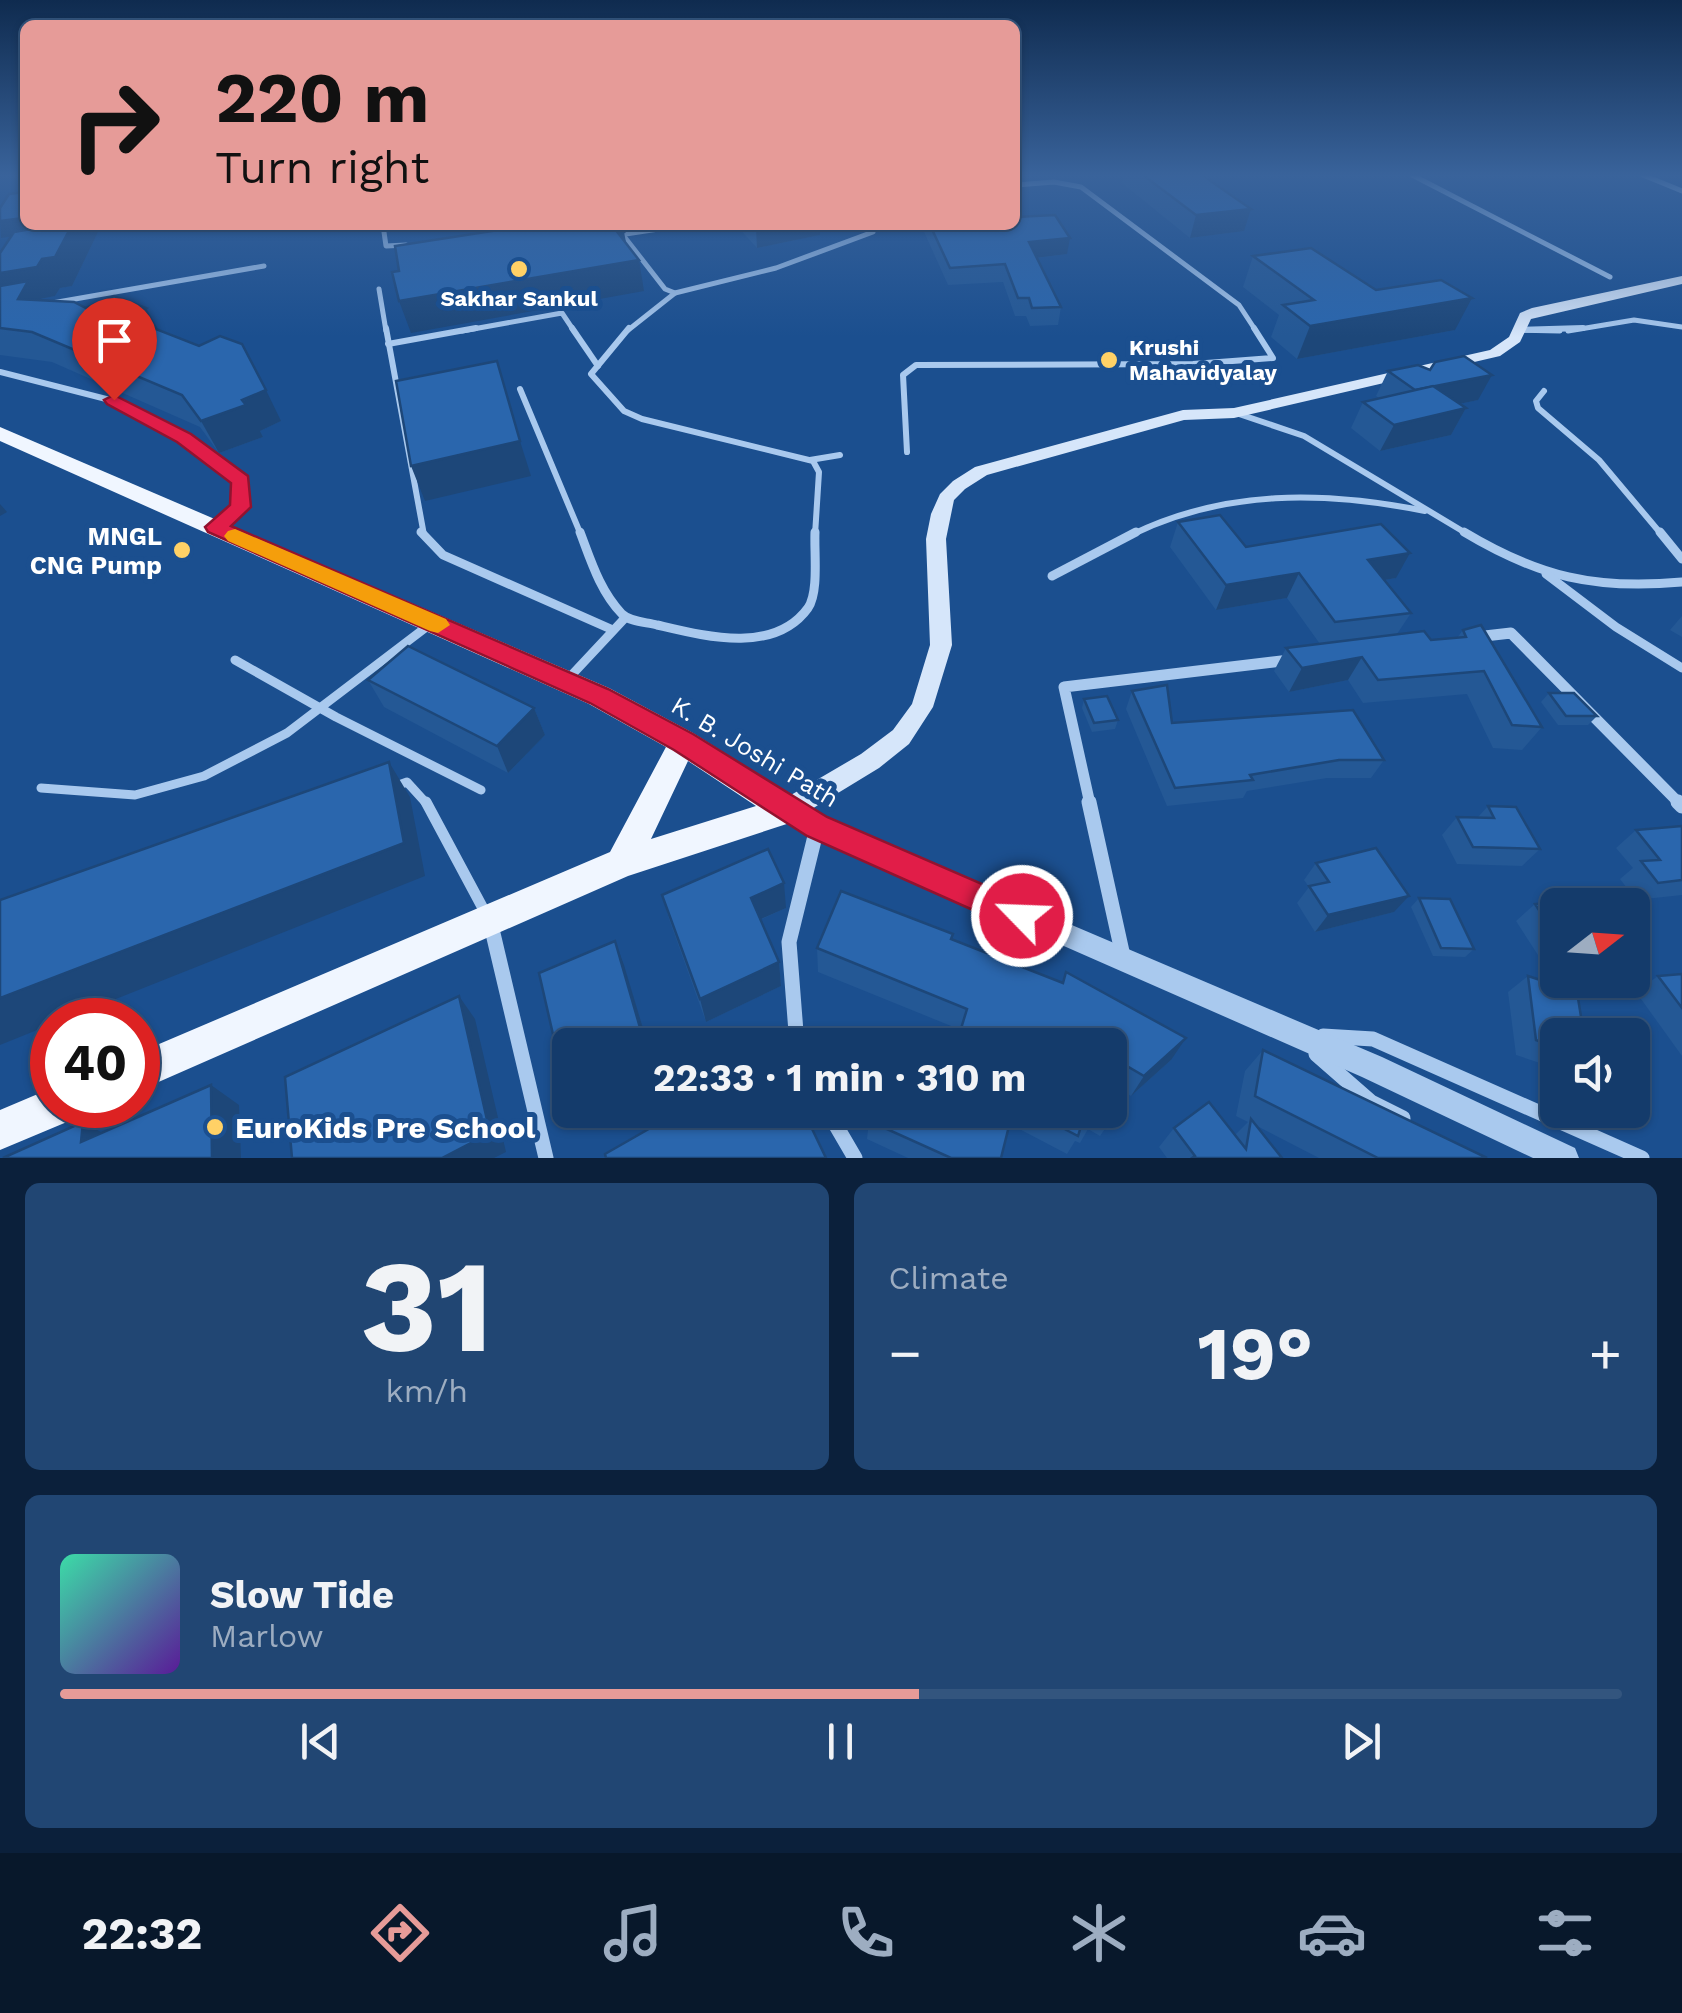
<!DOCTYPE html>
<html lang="en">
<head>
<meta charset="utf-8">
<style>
	:root { --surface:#143b6b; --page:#214673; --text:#f1f3f6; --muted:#9dadc1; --line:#33557e; --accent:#e69b98 }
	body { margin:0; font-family:"Work Sans",sans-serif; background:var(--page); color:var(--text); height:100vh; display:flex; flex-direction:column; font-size:38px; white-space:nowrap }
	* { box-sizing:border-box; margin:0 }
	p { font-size:32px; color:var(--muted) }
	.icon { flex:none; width:55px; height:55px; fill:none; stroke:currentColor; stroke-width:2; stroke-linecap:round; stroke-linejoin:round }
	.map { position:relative; height:1158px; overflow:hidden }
	.drawer { display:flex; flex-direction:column; gap:25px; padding:25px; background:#0b203b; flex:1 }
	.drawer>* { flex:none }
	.hud { position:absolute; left:20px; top:20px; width:1000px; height:210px; border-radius:15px; box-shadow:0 2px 8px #0004,0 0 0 2px var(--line); background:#e69b98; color:#111; overflow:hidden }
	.needle { width:65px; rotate:73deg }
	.tools { position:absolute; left:1540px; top:888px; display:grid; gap:20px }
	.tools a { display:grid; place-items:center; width:110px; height:110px; border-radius:15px; background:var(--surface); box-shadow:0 2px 8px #0004,0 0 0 2px var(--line); font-size:50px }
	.speed { position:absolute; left:30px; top:998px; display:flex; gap:20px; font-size:50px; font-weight:700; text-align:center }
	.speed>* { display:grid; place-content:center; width:130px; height:130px; border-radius:50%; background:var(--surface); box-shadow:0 2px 8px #0004,0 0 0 2px var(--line); line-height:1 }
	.speed .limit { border:15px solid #d22; background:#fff; color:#111 }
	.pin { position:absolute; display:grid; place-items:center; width:85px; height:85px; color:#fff; margin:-102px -42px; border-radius:50% 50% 50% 0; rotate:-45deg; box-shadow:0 0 10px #0007 }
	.pin .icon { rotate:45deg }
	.me { position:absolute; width:110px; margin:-55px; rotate:294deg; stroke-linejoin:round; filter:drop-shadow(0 0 8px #0008) }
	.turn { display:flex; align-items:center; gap:35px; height:210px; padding:0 30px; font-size:45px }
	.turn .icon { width:130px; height:130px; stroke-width:2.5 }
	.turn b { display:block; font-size:70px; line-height:85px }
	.big { font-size:75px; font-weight:700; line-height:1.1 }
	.drawer .widget { flex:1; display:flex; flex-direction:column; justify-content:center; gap:15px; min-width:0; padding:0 35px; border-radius:15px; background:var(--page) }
	.drawer .dial { align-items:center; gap:0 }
	.dial b { font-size:130px; line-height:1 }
	.song { display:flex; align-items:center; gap:30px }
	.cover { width:120px; height:120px; border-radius:15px; background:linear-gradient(135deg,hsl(160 70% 55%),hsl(270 70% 35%)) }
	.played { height:10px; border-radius:5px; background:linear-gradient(90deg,var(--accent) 55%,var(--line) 55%) }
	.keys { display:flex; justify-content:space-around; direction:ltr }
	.heat { display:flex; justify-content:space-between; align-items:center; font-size:55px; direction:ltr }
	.drawer .tiles { flex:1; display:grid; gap:25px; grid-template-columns:1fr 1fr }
	.widget:last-child { grid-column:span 2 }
	.trip { position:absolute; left:552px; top:1028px; width:575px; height:100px; border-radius:15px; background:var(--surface); box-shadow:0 2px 8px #0004,0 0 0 2px var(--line); font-weight:700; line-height:100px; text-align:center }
	.tabs { display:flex; height:160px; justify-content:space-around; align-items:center; background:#08182b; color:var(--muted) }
	.tabs .icon { width:70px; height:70px }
	.tabs .on { color:var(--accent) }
	.tabs b { font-size:45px; color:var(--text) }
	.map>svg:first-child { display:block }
</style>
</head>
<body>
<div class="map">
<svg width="1682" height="1158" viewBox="0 0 1682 1158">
	<rect width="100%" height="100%" fill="#1b4f8f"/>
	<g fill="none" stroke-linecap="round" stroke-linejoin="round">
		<g stroke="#a9c9ee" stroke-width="5">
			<path d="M1412 175 1610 277"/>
			<path d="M1643 175 1682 191"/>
			<path d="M1015 185 1054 182 1081 187 1239 305 1256 331"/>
			<path d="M383 225 386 246 406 245"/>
			<path d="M619 235 685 225"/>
			<path d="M623 235 665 289 675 293"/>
			<path d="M379 289 386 331"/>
			<path d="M52 303 264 266"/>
			<path d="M1517 330 1560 331"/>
			<path d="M462 331 562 313 574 331"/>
			<path d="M627 331 675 293 776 268 873 232 871 225"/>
			<path d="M1568 331 1634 320 1682 327"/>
		</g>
		<g stroke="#a9c9ee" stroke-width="6">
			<path d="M386 328 424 535"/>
			<path d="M572 328 598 366"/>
			<path d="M629 328 591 374 624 411 642 419 813 461 819 472 815 535"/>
			<path d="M1517 330 1583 328"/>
			<path d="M388 344 476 328"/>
			<path d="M0 372 114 401 184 438 241 481 240 507 216 527"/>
			<path d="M520 389 581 535"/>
			<path d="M1544 391 1536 401 1538 408 1599 460 1662 535"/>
			<path d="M1239 414 1304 436 1469 535"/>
			<path d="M907 452 903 375 916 365 1193 364 1273 358 1254 328"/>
			<path d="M810 460 840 455"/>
			<path d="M1131 535C1225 489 1324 491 1425 511"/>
		</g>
		<g stroke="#a9c9ee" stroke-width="9">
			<path d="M421 532 443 555 613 630"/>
			<path d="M580 532C591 561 600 591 622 614 630 622 646 622 657 625 704 636 774 655 808 608 819 592 814 553 815 532"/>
			<path d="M1464 532C1539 577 1595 590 1682 582"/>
			<path d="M1660 532 1682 559"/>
			<path d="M1546 574 1616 627 1682 668"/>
			<path d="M1052 576 1136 532"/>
			<path d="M235 660 336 717 481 790"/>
			<path d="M567 680 625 618"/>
			<path d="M396 786 407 782 427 804"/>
			<path d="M41 788 135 795 204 776 287 733 429 625"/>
		</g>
		<path stroke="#a9c9ee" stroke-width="11" d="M426 802 486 914"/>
		<g stroke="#a9c9ee" stroke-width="11">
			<path d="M1476 637 1511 633 1680 804"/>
			<path d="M1090 804 1064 687 1290 660"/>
		</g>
		<g stroke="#a9c9ee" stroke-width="15">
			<path d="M1089 802 1123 956"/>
			<path d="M1678 802 1682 806"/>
			<path d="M491 925 546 1158"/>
			<path d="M1323 1036 1373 1039 1642 1158"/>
			<path d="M797 1045 789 942 817 828"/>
			<path d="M1316 1054 1371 1102 1403 1118"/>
			<path d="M827 1110 855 1158"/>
		</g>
		<path fill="#a9c9ee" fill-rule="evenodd" d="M788 800 825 820 1382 1057 1575 1148 1579 1158H1533L1362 1077 809 834 780 817 777 810 780 803Z"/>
		<path fill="#d6e6fa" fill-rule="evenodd" d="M1682 276V284L1531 319 1520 342 1500 356 1234 418 1184 420 987 475 965 489 954 500 946 539 952 645 933 707 909 744 879 768 797 818 788 821 779 818 775 810 779 802 861 754 893 730 912 704 930 645 926 539 931 514 940 494 953 481 975 467 1183 410 1234 408 1490 350 1509 337 1520 313 1532 308Z"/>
		<g fill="#f0f6ff" fill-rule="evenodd">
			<path d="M0 427 609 688 693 733 799 800 804 810 799 820 628 876 138 1091V1053L610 852 666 747 589 704 0 441ZM688 761 756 806 651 839Z"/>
			<path d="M52 1088V1105H80L74 1119 0 1150V1110Z"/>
		</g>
	</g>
	<g fill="#245895">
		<path d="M1123 175H1202L1244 231 1190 238 1122 183Z"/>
		<path d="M25 225 98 232 72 286 60 288 55 296 40 299 41 300 86 308 158 330 281 421 260 431 263 437 219 453 200 427 52 362 0 355V253L11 236 1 238Z"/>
		<path d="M736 225H820V235L757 248Z"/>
		<path d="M921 225H1015L1067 254 1037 258 1061 307 1058 325 1030 326 1026 316H1015L1003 282 948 285Z"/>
		<path d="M1253 256 1376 290 1455 330 1297 359 1271 337 1279 315 1243 287Z"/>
		<path d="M1388 371 1478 400 1459 404 1466 408 1451 435 1380 451 1351 428 1363 402 1379 398 1376 396Z"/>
		<path d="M1178 522 1246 547 1396 578 1384 580 1411 613 1397 634 1431 640 1457 638 1463 630 1542 727 1522 750 1493 748 1467 694 1363 703 1348 680 1289 692 1274 671 1286 648 1320 644 1287 598 1216 610 1170 547Z"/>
		<path d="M1682 616V637L1670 630Z"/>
		<path d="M368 680 534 708 545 735 508 773 384 707Z"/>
		<path d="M1132 691 1172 723 1384 760 1371 778H1327L1247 791 1243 798 1167 806 1126 709Z"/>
		<path d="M1549 693 1597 716 1588 725H1558L1541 702Z"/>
		<path d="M1084 699 1118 720 1115 729 1092 732 1082 708Z"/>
		<path d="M1488 806 1540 849 1522 866 1457 864 1442 835 1457 817H1478Z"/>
		<path d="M1682 826V895L1636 900 1620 879 1633 868 1616 848 1636 830Z"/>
		<path d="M1316 863 1394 912 1315 932 1297 903 1309 887 1304 880Z"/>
		<path d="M662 895 786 908 760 920 779 962 781 986 706 1022 669 919Z"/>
		<path d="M1419 898 1474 949 1465 957 1433 956 1411 907Z"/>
		<path d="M1535 904 1558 905V980H1632V958L1646 977 1624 993 1577 996 1558 1035V1069L1516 1055 1508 992 1528 976 1558 986 1516 921Z"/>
		<path d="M952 939 1062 983 1066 972 1171 1060 1131 1096 1119 1089 1113 1117 1100 1136 1088 1129 1080 1143 1075 1141 1067 1154 1010 1124 1001 1158H908L867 1139 869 1121 872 1110H1110L961 1030 818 972 817 948Z"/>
		<path d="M1682 974V1056L1636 992 1658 976Z"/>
		<path d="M1263 1050 1487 1158H1319L1257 1126 1282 1158H1167L1159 1147 1174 1128 1235 1135 1248 1122 1236 1116 1245 1071Z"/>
	</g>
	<g fill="#1d4779">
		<path d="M1251 209 1244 231 1190 238 1196 215Z"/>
		<path d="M25 218V225H44L31 234 1 238 0 221Z"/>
		<path d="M72 225H94L98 232 72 286 60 288 55 296 40 299 47 310 0 306V273L42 259Z"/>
		<path d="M770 225H820V235L757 248 756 228Z"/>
		<path d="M624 232 630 262 639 260 644 291 411 333 399 301Z"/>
		<path d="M1070 238 1067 254 1027 259 1029 242Z"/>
		<path d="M1472 298 1455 330 1297 359 1310 326Z"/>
		<path d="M146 308 163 338 125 317Z"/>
		<path d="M1492 375 1478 400 1402 416 1415 390Z"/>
		<path d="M266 390 281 421 260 431 263 437 219 453 201 421Z"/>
		<path d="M1466 408 1451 435 1380 451 1394 425Z"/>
		<path d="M520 441 531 476 425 501 411 466Z"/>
		<path d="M0 504 7 512 0 516Z"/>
		<path d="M1410 553 1396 578 1355 585 1368 560Z"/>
		<path d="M1299 573 1287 598 1216 610 1226 585Z"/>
		<path d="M1362 657 1348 680 1289 692 1302 668Z"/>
		<path d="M534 708 545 735 508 773 497 746Z"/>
		<path d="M389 762 410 797 425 876 63 1020H52V1024L0 1045V998Z"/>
		<path d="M784 883 786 908 754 922 751 898Z"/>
		<path d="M1409 896 1394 912 1315 932 1328 915Z"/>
		<path d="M615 941 624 965 648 1045H645Z"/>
		<path d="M779 962 781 986 706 1022 700 999Z"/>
		<path d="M459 996 475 1019 506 1152 494 1158H442Z"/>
		<path d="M1186 1038 1171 1060 1131 1096 1144 1076Z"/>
		<path d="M211 1085 239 1105 241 1158H212Z"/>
		<path d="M83 1122 117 1141 81 1142Z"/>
	</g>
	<g fill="#2a66ad" stroke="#1d4779" stroke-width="2.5">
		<path d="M1143 175H1202L1251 209 1196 215Z"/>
		<path d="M25 192V215L23 218 0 221V208L9 194Z"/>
		<path d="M1055 215 1070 238 1029 242 1061 307 1032 308 1029 298H1018L1005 264 950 268 930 225H1015V217Z"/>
		<path d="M43 225H72L55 257 42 259 37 267 0 273V253L14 232 43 227Z"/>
		<path d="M531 225H621L624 232 618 233 639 260 399 301 392 272 399 271 395 246Z"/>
		<path d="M1311 248 1376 290 1441 280 1472 298 1310 326 1283 305 1314 300 1253 256Z"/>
		<path d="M28 281 18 299 74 302 86 308 114 296 146 308 125 317 199 346 220 336 242 344 266 390 242 400 246 405 201 421 182 395 32 332 0 328V286Z"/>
		<path d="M1464 356 1492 375 1415 390 1388 371 1418 365 1430 370 1435 362Z"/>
		<path d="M497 361 520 441 411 466 396 381Z"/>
		<path d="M1433 386 1466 408 1394 425 1363 402Z"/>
		<path d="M1220 515 1246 547 1381 524 1410 553 1368 560 1411 613 1335 622 1299 573 1226 585 1178 522Z"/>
		<path d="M1481 625 1542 727 1512 725 1484 671 1378 680 1362 657 1302 668 1286 648 1424 631 1431 640 1466 637 1463 630Z"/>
		<path d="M408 646 534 708 497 746 368 680Z"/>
		<path d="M1167 685 1172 723 1353 710 1384 760H1339L1250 775 1253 780 1175 788 1132 691Z"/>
		<path d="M1549 693H1574L1597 716H1566Z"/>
		<path d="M1107 696 1118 720 1094 723 1084 699Z"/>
		<path d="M389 762 404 843 0 998V900Z"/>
		<path d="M1488 806 1516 807 1540 849 1473 847 1457 817 1494 818Z"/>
		<path d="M1682 826V880L1658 883 1641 861 1660 860 1636 830Z"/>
		<path d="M1376 848 1409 896 1328 915 1309 886 1329 882 1316 863Z"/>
		<path d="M768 849 784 883 751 898 779 962 700 999 662 895Z"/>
		<path d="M841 891 953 934 951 939 1063 983 1066 972 1186 1038 1144 1076 1125 1065 1113 1117 1099 1110H1110V1045H956L967 1009 817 948Z"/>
		<path d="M1419 898 1450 899 1474 949 1441 948Z"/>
		<path d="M1591 899 1595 905H1558V939L1535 904Z"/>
		<path d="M615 941 645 1045H570V1085L565 1087 539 973Z"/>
		<path d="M1632 958 1646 977 1632 978Z"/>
		<path d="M1682 974V1008L1658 976Z"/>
		<path d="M1528 976 1577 992 1584 1035H1558V1048L1536 1040Z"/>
		<path d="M459 996 490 1133 442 1158H292L285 1077Z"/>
		<path d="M1263 1050 1487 1158H1378L1255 1096Z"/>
		<path d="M211 1085 212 1158H3L83 1122 81 1142Z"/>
		<path d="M1209 1102 1246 1149 1251 1119 1282 1158H1192L1195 1156 1174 1128Z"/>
		<path d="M682 1110H803L826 1158H606L605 1154Z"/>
		<path d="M872 1110H1013L1001 1158H951L869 1121Z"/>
		<path d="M1028 1110H1095L1091 1124 1083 1120 1078 1136Z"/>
	</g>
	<linearGradient id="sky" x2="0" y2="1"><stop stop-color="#0f2b4f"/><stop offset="0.52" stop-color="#39639b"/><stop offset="1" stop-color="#39639b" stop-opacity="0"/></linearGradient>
	<rect width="1682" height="337" fill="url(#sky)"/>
	<path fill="#e11d48" stroke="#92132f" stroke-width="2.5" d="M114 395 191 434 248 476 251 507 231 526 608 689 693 734 827 817 1033 906 1037 916 1033 927 1022 932 1011 927 807 836 674 750 590 703 208 532 205 527 230 505 231 483 177 442 107 404 104 400Z"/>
	<path fill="#f59e0b" d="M235 529 446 619 450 625 438 633 430 631 228 541 224 536 228 531Z"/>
	<g fill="#ffd166" stroke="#1b4f8f" stroke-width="4">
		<circle cx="519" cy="269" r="10"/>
		<circle cx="1109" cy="360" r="10"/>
		<circle cx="182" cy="550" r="10"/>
		<circle cx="215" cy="1127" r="10"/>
	</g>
	<g text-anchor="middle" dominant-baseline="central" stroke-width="10" stroke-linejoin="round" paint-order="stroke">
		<g font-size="22" font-weight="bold" fill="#fff" stroke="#1b4f8f">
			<text x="519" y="298">Sakhar Sankul</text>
			<text x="1129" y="347" text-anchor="start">Krushi<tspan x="1129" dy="25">Mahavidyalay</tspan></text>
		</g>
		<g font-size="25" font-weight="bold" fill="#fff" stroke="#1b4f8f" text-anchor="end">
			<text x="162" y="536">MNGL<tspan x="162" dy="29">CNG Pump</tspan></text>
		</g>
		<g font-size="25" fill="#fff" stroke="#1b4f8f">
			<text transform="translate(755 752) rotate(31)">K. B. Joshi Path</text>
		</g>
		<g font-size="30" font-weight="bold" fill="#fff" stroke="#1b4f8f" text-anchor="start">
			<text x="235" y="1127">EuroKids Pre School</text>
		</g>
	</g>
</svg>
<div class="tools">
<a><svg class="needle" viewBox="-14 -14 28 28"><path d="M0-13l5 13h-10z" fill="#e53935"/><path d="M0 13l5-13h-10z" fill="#9dadc1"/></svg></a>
<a><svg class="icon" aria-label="sound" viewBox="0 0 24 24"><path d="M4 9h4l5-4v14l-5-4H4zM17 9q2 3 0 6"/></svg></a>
</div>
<div class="speed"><div class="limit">40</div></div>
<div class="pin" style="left:114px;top:400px;background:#d93025"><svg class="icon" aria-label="arrive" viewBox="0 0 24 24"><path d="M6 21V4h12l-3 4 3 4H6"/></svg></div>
<svg class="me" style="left:1022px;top:916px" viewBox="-20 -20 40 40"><circle r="17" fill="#e11d48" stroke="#fff" stroke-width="3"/><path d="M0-11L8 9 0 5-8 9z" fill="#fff"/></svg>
<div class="trip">22:33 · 1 min · 310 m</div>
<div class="hud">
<div class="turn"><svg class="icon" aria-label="right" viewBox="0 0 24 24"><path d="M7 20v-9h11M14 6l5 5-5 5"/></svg><div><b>220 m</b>Turn right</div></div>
</div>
</div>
<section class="drawer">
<div class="tiles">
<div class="widget dial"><b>31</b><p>km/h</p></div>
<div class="widget"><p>Climate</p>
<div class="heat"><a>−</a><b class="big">19°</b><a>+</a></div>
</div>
<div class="widget">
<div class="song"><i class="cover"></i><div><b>Slow Tide</b><p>Marlow</p></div></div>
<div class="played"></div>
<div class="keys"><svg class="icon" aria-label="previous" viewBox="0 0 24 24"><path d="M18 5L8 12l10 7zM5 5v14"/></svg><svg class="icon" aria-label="pause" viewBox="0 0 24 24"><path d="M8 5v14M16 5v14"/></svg><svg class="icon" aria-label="next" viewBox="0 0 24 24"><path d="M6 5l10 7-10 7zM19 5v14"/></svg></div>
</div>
</div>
</section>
<nav class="tabs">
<b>22:32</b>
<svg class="icon on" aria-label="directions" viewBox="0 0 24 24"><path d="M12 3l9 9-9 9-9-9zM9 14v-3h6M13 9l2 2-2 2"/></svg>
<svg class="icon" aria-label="music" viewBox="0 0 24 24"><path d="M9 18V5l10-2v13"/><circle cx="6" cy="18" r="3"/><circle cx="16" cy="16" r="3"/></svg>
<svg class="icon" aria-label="phone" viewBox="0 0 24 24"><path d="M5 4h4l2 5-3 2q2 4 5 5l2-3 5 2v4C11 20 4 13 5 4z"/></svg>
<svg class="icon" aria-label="climate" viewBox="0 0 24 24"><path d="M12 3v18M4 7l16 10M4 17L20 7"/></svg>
<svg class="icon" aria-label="car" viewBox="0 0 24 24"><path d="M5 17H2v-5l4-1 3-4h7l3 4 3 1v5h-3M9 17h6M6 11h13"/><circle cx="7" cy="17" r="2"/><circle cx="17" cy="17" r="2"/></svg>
<svg class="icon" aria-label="filters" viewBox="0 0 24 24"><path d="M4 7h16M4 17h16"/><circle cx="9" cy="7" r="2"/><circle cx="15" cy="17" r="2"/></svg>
</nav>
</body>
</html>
